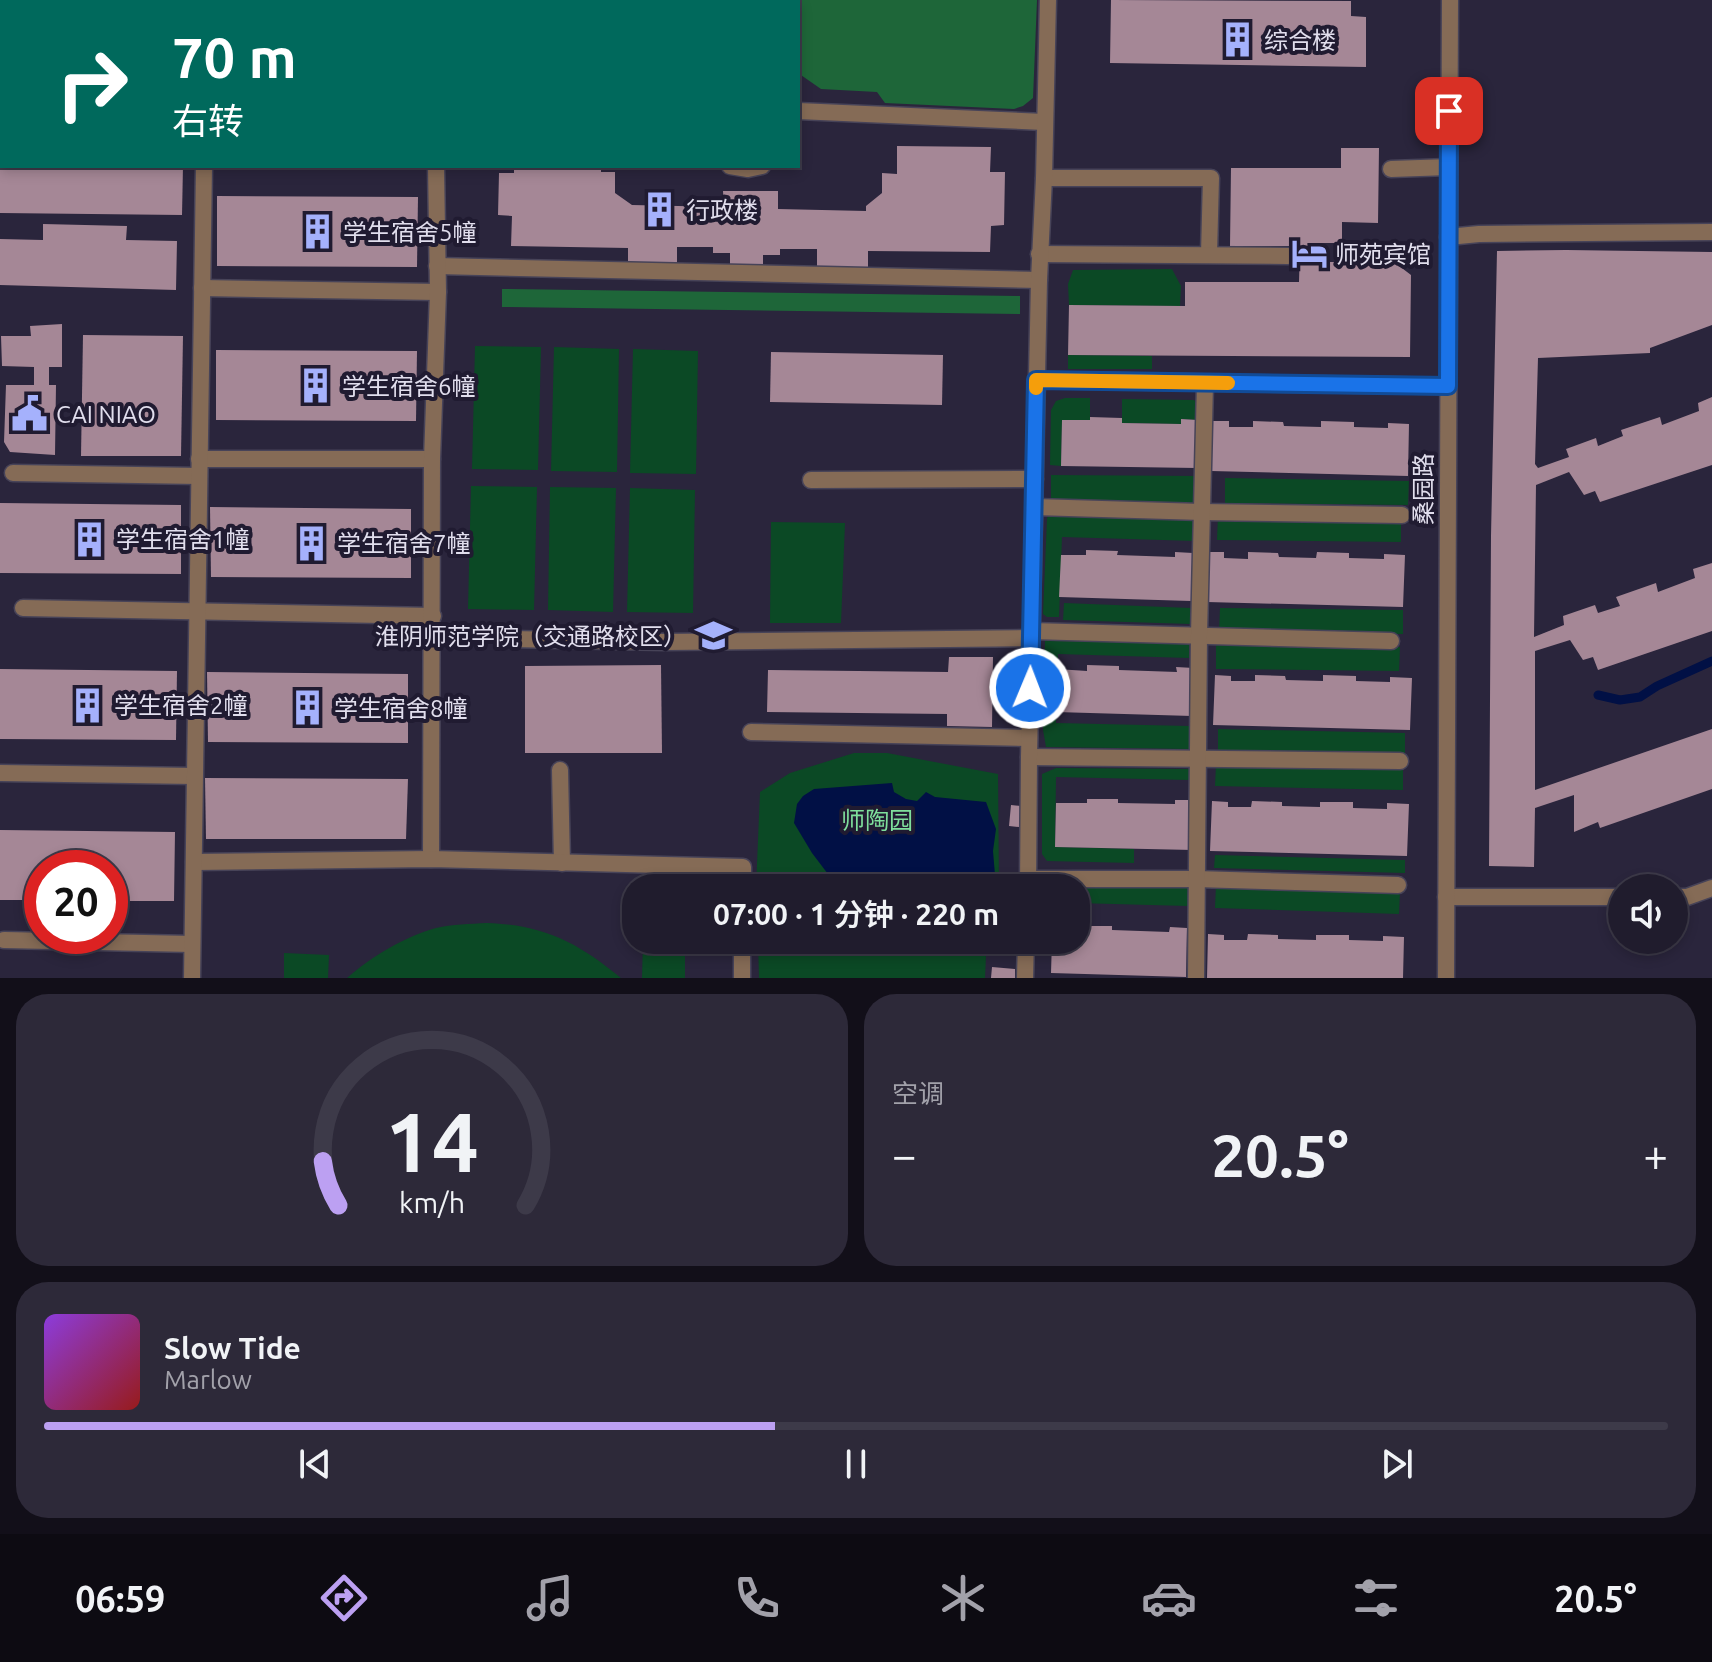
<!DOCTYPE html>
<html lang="zh">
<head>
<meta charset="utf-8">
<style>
	:root { --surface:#201c2d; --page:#2d2939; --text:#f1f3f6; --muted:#a2a1aa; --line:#3d3a49; --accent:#bca0f2 }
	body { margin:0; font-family:Ubuntu,"Noto Sans SC",sans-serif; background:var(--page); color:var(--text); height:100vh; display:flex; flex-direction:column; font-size:30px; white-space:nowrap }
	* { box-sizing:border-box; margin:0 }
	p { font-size:26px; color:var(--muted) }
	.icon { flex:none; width:44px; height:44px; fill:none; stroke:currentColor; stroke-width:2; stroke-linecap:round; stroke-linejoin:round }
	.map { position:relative; height:978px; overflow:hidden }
	.sheet { display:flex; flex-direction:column; gap:16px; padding:16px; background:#120f19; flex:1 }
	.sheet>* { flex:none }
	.top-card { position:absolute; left:0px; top:0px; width:800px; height:168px; box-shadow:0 4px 12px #0003,0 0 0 2px var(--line); background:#00695c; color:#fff; overflow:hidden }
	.fabs { position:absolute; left:1608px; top:874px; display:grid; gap:16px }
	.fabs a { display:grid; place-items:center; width:80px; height:80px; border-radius:50%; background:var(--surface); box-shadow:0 4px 12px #0003,0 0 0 2px var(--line); font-size:40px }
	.speed { position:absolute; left:24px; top:850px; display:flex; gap:16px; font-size:40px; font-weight:700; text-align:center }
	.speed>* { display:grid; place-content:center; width:104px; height:104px; border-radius:50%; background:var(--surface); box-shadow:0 4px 12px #0003,0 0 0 2px var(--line); line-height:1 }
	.speed .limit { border:12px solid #d22; background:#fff; color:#111 }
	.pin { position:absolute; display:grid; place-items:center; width:68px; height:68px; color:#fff; margin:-34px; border-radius:16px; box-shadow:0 4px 12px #0006 }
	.me { position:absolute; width:88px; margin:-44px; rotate:1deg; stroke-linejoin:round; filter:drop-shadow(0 0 6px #0008) }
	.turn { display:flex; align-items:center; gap:28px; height:168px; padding:0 40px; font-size:36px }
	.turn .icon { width:104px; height:104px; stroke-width:2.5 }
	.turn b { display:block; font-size:56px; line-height:68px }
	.big { font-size:60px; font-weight:600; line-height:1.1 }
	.sheet .widget { flex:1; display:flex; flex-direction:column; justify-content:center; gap:12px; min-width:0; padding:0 28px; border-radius:32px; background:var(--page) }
	.sheet .dial { align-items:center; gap:0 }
	.dial svg { height:208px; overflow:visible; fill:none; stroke:var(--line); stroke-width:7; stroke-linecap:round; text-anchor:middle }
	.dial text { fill:var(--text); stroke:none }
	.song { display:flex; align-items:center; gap:24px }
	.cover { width:96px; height:96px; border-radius:12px; background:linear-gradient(135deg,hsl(270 70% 55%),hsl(0 70% 35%)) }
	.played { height:8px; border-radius:4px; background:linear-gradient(90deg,var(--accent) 45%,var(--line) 45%) }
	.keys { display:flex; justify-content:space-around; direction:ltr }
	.heat { display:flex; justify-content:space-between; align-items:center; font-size:44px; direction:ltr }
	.sheet .tiles { flex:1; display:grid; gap:16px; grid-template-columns:1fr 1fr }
	.widget:last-child { grid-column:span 2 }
	.trip { position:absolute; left:622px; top:874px; width:468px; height:80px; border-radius:32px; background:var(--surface); box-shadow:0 4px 12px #0003,0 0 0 2px var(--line); font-weight:600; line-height:80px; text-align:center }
	.tabs { display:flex; height:128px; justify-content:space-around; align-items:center; background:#0d0b12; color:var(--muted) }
	.tabs .icon { width:56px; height:56px }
	.tabs .on { color:var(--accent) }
	.tabs b { font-size:36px; color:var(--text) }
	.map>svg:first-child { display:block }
</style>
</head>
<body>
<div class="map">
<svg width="1712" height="978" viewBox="0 0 1712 978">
	<rect width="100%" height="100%" fill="#2a253c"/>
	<g fill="#0b4925">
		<path d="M1172 269 1181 286 1180 306 1069 305 1068 284 1073 270Z"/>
		<path d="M475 346 541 347 538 470 472 469Z"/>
		<path d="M554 347 619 349 617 472 551 471Z"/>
		<path d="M633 349 698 351 696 474 630 473Z"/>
		<path d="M1068 355 1152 356V369H1068Z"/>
		<path d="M1065 398H1090V420H1062L1061 466 1050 465 1051 410 1056 401Z"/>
		<path d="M1122 399 1193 400 1199 402 1198 420 1182 419 1181 424 1122 423Z"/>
		<path d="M1051 475 1198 476V503L1051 501Z"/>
		<path d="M1225 478 1409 481 1408 505 1225 503Z"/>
		<path d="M471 486 537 487 534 610 468 609Z"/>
		<path d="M550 487 616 488 613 612 548 610Z"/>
		<path d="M630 488 695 490 693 613 627 612Z"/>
		<path d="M1049 511 1198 516 1196 541 1062 537 1059 617H1047L1043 614 1047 519Z"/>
		<path d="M1218 515 1401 517V542L1217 540Z"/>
		<path d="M771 522 845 523 841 623H770Z"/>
		<path d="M1064 603 1191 608V624L1063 620Z"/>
		<path d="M1220 608 1403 610V634L1219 632Z"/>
		<path d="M1045 641 1189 642V658L1058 654 1056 723 1189 726V749L1046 747 1043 730Z"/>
		<path d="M1216 644 1400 647 1399 671 1216 669Z"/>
		<path d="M1218 729 1405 733V755L1218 751Z"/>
		<path d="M854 753H887L998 774 999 888H756L760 792 790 773Z"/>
		<path d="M1216 765 1403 769V790L1215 786Z"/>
		<path d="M1056 768 1189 769V780L1056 777 1055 847 1134 849V863L1047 861 1042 854V774Z"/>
		<path d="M1215 855 1405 860V873L1214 868Z"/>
		<path d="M1048 885 1189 888 1188 906 1076 903V888H1043Z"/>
		<path d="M1216 885 1400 891 1399 914 1215 908Z"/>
		<path d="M487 923C544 925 577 942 621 978H347C372 956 404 937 436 928 452 924 470 924 487 923Z"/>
		<path d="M643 940H685V978H642Z"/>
		<path d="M758 940H999V953L986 956 985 978H759Z"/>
		<path d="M284 953 329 955 328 978H284Z"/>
	</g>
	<g fill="#1e6639">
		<path d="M771 0H1037L1033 98 1023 106 1014 109 885 103 877 92 821 89 798 73V2H771Z"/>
		<path d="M502 289 1020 296V314L502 307Z"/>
	</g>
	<path fill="#011045" d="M892 783 894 792 906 799 917 801 926 792 935 797 986 802 996 829 993 851 996 887 994 888H829L831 878 812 853 794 823 797 804 803 796 814 789Z"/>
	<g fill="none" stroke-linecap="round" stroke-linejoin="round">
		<path stroke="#011045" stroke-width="9" d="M1598 695 1620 700 1640 697 1657 686 1712 661"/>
	</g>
	<g fill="#a58796">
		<path d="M1111 0 1351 1V16L1366 17V67L1110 63Z"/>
		<path d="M897 146 991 147 990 172H1005L1004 225 991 226 990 252 868 251V273L817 272V249H780V255H763V273H730V253H713V247H677V269L628 268V248L511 246 512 216 498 215 499 173H514V166H601V172H615V193L632 205 724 207 723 191H778V209L866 211V206L882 193V173L897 174Z"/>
		<path d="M1341 148H1379L1378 223 1342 222V243H1318V262H1394L1411 275 1410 357 1068 355 1069 305 1185 306V282H1299L1300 246H1230L1231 168H1341Z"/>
		<path d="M0 166H183L182 215 0 213Z"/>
		<path d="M217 196 418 197 417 267 217 266Z"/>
		<path d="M43 224 127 226 126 240 177 241 176 290 0 285V239L43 240Z"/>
		<path d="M1566 250 1712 252V325L1650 348V353L1538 358 1535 464 1538 468 1569 457 1566 449 1596 438 1598 446 1623 436 1621 430 1660 417 1662 425 1699 411 1698 403 1712 397V465L1600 502 1595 491 1584 495 1569 472 1536 485 1534 637 1564 625 1563 616 1595 605 1598 613 1620 606 1616 597 1656 583 1658 592 1695 578 1693 569 1712 563V631L1598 670 1593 657 1583 660 1570 640 1535 651V790L1712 729V789L1600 828 1598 822 1574 832V795L1535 808 1534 867 1489 866 1491 536 1497 251Z"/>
		<path d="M62 324V367H49V385H56L55 455 10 452 4 442 6 385H34V367L2 366 1 336H31L30 326Z"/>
		<path d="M83 335 183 336 181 456H81Z"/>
		<path d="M216 350 417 351 416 421 216 420Z"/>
		<path d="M771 352 943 355 942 405 770 402Z"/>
		<path d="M1090 417 1122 418V423L1181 424V419L1198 420 1197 468 1061 466 1062 420H1090Z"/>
		<path d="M1213 421H1229V427H1253V421L1283 422 1284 426 1321 427V421L1354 422V427L1388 428V423L1409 424 1408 476 1211 471Z"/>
		<path d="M0 503 181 505V574L0 573Z"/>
		<path d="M210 507 411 509V578L211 577Z"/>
		<path d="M1086 550 1118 551 1117 555 1175 557V552L1193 553 1191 601 1059 597 1061 555H1086Z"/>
		<path d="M1208 552H1224V558L1248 559V552L1278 553 1279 557 1316 558 1317 552 1349 553V558L1384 559V554L1405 555 1403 607 1207 602Z"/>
		<path d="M949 657H993L992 727 947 726V714L767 712 768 670 948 672Z"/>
		<path d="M661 665 662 753H525V666Z"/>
		<path d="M1087 665 1119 666V670L1177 672 1176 667 1194 668 1192 716 1056 712 1057 669 1087 671Z"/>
		<path d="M0 669 177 671 176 740 0 739Z"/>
		<path d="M207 672 408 674V743L208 742Z"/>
		<path d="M1215 675 1231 676V681H1255V675L1285 676 1286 680 1323 681V675L1356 676V681L1390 682V677L1412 678 1410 730 1213 725Z"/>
		<path d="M205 778 408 779 406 839H206Z"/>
		<path d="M1087 799H1118V803L1175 804V800H1194L1193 850 1055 847 1056 803H1087Z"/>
		<path d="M1212 801 1228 802V807H1251L1252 801 1282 802V806L1320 807V802H1353V808L1387 809V803L1409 804 1407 856 1210 851Z"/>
		<path d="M1011 805 1021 806 1019 827 1009 826Z"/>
		<path d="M0 830 175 832 174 901H110V868H42V900H0Z"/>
		<path d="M1081 926H1112V930L1169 932 1170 927 1187 928 1186 977 1051 973 1052 940H1076V930H1080Z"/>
		<path d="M1208 934 1224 935V940H1247L1248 934 1278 935V939L1316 940V935H1349V940L1383 941V936L1404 937 1403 978H1207Z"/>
		<path d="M992 967 1015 969V978H991Z"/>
	</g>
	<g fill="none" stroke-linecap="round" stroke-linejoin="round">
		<defs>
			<g id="lane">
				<path d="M207 2V0"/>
				<path d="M439 2V0"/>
				<path d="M736 2V0"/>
				<path d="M760 2V0"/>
				<path d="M798 111 1044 122"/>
				<path d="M730 166 748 169 762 166"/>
				<path d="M1391 169 1449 167"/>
				<path d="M1044 178H1211L1209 254"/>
				<path d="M1448 237 1479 234 1712 232"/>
				<path d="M1039 254 1288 256"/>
				<path d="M437 266 1039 280"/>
				<path d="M202 288 438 292"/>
				<path d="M1036 380 1448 386"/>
				<path d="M199 459H432"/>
				<path d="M13 473 199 476"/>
				<path d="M811 480 1035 479"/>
				<path d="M1035 507 1202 512 1402 515"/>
				<path d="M23 608 433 616"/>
				<path d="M1031 631 1391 641"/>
				<path d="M511 639 665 642 1031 638"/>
				<path d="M751 732 1029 738"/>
				<path d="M1029 757 1400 761"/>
				<path d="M560 770 562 863"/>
				<path d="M1 773 194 776"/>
				<path d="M431 859 432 459 438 292 436 166"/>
				<path d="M194 862 431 859 743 867V888"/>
				<path d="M1028 879H1196L1398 885"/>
				<path d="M1028 888 1029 757 1039 280 1044 178 1048 0"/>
				<path d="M1446 897H1622"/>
				<path d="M1674 897H1687L1712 888"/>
				<path d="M4 940 192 944"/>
				<path d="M192 978 204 166"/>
				<path d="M742 978V940"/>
				<path d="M1025 978 1026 940"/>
				<path d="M1196 978 1199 635 1205 383"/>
			</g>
			<path id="street" d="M1446 978 1450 0"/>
		</defs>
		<use href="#lane" stroke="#474358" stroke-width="19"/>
		<use href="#street" stroke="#474358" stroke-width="19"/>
		<use href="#lane" stroke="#856b56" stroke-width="16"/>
		<use href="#street" stroke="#856b56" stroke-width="16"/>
	</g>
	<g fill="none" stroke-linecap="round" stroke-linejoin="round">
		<defs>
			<path id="route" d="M1030 688 1036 380 1448 386 1449 111"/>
		</defs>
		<use href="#route" stroke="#114b97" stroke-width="20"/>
		<use href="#route" stroke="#1a73e8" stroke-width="14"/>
		<path stroke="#f59e0b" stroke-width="14" d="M1036 388V380L1228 383"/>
	</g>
	<defs>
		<symbol id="building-bare" viewBox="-9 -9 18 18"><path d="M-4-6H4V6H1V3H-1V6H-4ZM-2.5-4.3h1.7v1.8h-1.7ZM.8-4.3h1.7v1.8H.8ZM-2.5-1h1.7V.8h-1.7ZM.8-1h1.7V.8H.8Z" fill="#a5b1fc" stroke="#201b31" stroke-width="2.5" paint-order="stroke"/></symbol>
		<symbol id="hotel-bare" viewBox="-9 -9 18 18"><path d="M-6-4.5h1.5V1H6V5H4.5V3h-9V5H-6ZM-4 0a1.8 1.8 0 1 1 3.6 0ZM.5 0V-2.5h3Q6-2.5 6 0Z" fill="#a5b1fc" stroke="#201b31" stroke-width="2.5" paint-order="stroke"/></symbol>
		<symbol id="civic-bare" viewBox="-9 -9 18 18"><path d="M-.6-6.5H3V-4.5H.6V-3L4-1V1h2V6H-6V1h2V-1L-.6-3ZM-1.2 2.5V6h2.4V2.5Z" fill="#a5b1fc" stroke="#201b31" stroke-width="2.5" paint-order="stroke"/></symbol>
		<symbol id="school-bare" viewBox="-9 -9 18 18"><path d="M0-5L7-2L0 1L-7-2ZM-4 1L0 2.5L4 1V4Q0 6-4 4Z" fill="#a5b1fc" stroke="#201b31" stroke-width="2.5" paint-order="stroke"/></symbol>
	</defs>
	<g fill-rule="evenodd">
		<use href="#building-bare" x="1212" y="14" width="51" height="51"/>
		<use href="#building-bare" x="634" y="184" width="51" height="51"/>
		<use href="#building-bare" x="292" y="206" width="51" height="51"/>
		<use href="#hotel-bare" x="1284" y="228" width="51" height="51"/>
		<use href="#building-bare" x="290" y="360" width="51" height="51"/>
		<use href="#civic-bare" x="4" y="388" width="51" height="51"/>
		<use href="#building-bare" x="64" y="514" width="51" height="51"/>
		<use href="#building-bare" x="286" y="518" width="51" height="51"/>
		<use href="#school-bare" x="688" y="610" width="51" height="51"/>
		<use href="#building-bare" x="62" y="680" width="51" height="51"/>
		<use href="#building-bare" x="282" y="682" width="51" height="51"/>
	</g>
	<g text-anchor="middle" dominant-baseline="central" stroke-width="8" stroke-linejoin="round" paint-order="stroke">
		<g font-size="24" fill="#e1deed" stroke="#201b31" text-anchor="start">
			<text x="1264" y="40">综合楼</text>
			<text x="686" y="210">行政楼</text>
			<text x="343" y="232">学生宿舍5幢</text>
			<text x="1335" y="254">师苑宾馆</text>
			<text x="342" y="386">学生宿舍6幢</text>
			<text x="56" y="414">CAI NIAO</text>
			<text x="116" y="539">学生宿舍1幢</text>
			<text x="337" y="543">学生宿舍7幢</text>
			<text x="687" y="636" text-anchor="end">淮阴师范学院（交通路校区）</text>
			<text x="114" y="705">学生宿舍2幢</text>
			<text x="334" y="708">学生宿舍8幢</text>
		</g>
		<g font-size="24" fill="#e1deed" stroke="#201b31">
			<text transform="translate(1423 489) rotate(-90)">桑园路</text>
		</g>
		<g font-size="24" fill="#7fdf9c" stroke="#201b31">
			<text x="877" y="820">师陶园</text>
		</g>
	</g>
</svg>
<div class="fabs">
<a><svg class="icon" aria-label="sound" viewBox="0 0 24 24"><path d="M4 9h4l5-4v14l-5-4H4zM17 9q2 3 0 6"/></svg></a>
</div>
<div class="speed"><div class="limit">20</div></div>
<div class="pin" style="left:1449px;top:111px;background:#d93025"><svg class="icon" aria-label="arrive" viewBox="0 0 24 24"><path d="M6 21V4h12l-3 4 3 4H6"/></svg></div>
<svg class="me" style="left:1030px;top:688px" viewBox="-20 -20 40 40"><circle r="17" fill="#1a73e8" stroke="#fff" stroke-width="3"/><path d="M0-11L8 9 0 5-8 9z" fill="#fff"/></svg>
<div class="trip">07:00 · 1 分钟 · 220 m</div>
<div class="top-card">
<div class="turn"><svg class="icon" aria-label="right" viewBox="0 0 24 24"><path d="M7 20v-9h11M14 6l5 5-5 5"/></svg><div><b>70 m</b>右转</div></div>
</div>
</div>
<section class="sheet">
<div class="tiles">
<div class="widget dial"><svg viewBox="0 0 100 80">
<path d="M14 69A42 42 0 1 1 86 69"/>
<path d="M14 69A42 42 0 0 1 8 52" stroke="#bca0f2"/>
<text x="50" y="56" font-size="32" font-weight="700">14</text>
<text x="50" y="72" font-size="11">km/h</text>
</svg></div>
<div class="widget"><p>空调</p>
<div class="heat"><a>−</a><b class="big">20.5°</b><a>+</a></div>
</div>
<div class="widget">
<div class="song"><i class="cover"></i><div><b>Slow Tide</b><p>Marlow</p></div></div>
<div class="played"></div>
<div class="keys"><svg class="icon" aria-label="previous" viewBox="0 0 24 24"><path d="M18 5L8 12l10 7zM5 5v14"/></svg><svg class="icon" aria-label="pause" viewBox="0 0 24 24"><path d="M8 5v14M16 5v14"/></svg><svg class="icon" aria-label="next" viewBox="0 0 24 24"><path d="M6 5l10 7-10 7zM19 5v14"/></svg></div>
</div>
</div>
</section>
<nav class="tabs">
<b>06:59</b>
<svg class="icon on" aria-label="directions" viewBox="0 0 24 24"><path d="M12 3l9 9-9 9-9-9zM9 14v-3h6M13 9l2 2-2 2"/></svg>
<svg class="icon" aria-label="music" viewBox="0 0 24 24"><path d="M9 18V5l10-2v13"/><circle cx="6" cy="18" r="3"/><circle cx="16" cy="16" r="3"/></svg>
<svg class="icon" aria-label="phone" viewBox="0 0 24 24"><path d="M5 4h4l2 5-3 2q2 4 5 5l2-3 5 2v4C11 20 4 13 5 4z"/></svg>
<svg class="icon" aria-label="climate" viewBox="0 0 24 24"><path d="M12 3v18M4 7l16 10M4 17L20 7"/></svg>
<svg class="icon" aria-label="car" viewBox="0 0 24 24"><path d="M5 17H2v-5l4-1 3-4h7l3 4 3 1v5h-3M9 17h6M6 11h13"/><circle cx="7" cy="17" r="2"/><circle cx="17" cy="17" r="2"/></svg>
<svg class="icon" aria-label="filters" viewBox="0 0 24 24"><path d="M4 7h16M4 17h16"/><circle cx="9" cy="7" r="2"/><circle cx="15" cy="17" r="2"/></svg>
<b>20.5°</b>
</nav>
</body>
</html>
